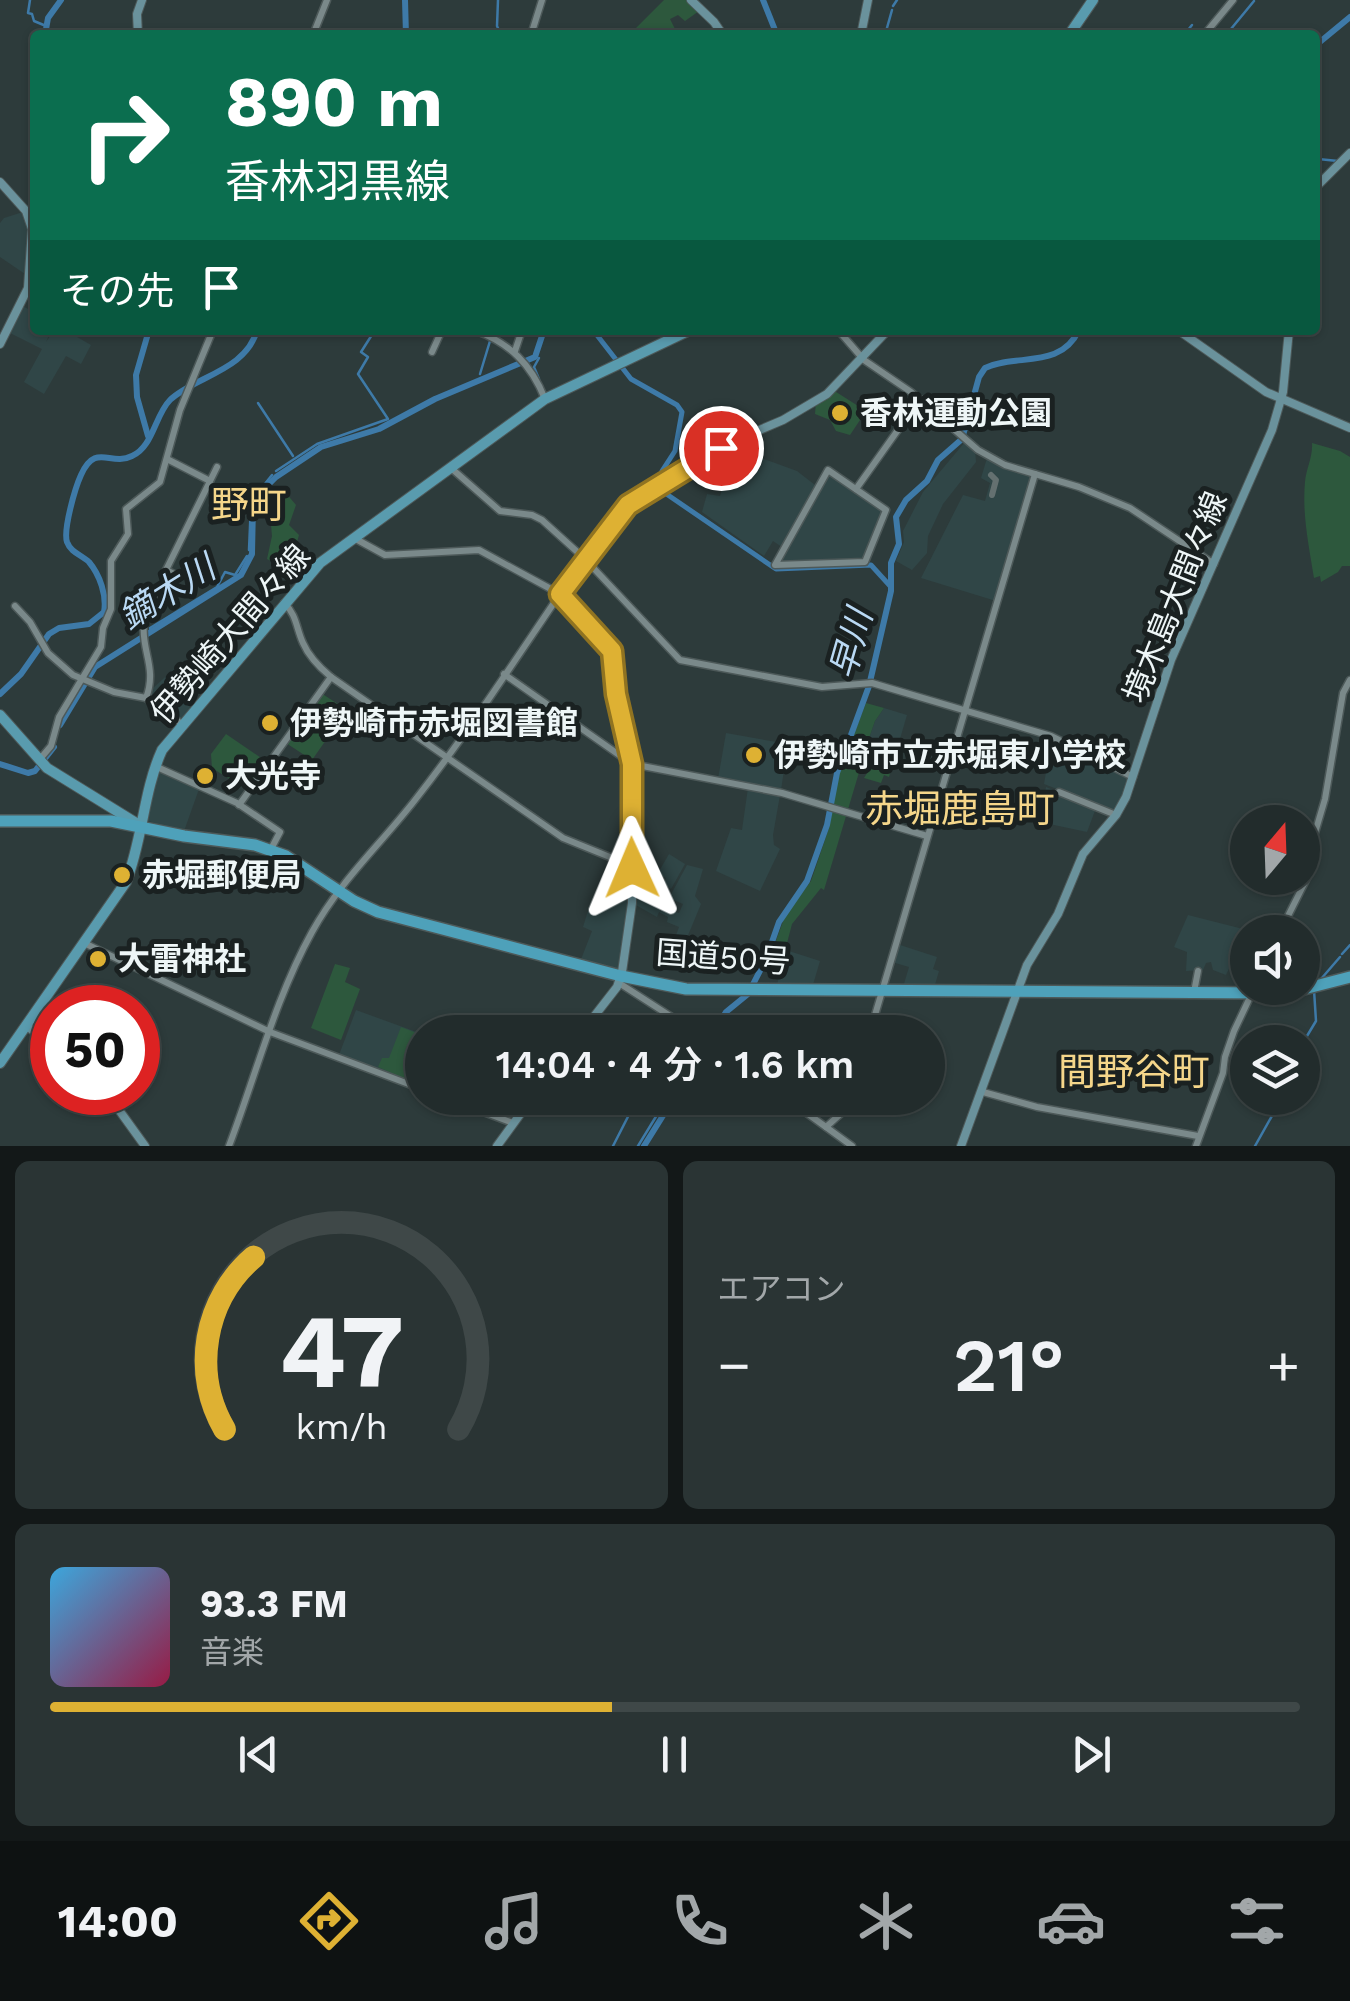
<!DOCTYPE html>
<html lang="ja">
<head>
<meta charset="utf-8">
<style>
	:root { --surface:#222c2c; --page:#2a3434; --text:#f1f3f6; --muted:#a2a7a9; --line:#3f4848; --accent:#deb133 }
	body { margin:0; font-family:"Work Sans","Noto Sans JP",sans-serif; background:var(--page); color:var(--text); height:100vh; display:flex; flex-direction:column; font-size:38px; white-space:nowrap }
	* { box-sizing:border-box; margin:0 }
	p { font-size:32px; color:var(--muted) }
	.icon { flex:none; width:55px; height:55px; fill:none; stroke:currentColor; stroke-width:2; stroke-linecap:round; stroke-linejoin:round }
	.map { position:relative; height:1146px; overflow:hidden }
	.sheet { display:flex; flex-direction:column; gap:15px; padding:15px; background:#131818; flex:1 }
	.sheet>* { flex:none }
	.top-card { position:absolute; left:30px; top:30px; width:1290px; height:305px; border-radius:10px; box-shadow:0 2px 8px #0004,0 0 0 2px var(--line); background:#0b6e4f; color:#fff; overflow:hidden }
	.needle { width:65px; rotate:19deg }
	.controls { position:absolute; left:1230px; top:805px; display:grid; gap:20px }
	.controls a { display:grid; place-items:center; width:90px; height:90px; border-radius:50%; background:var(--surface); box-shadow:0 2px 8px #0004,0 0 0 2px var(--line); font-size:50px }
	.speed { position:absolute; left:30px; top:985px; display:flex; gap:20px; font-size:50px; font-weight:700; text-align:center }
	.speed>* { display:grid; place-content:center; width:130px; height:130px; border-radius:50%; background:var(--surface); box-shadow:0 2px 8px #0004,0 0 0 2px var(--line); line-height:1 }
	.speed .limit { border:15px solid #d22; background:#fff; color:#111 }
	.pin { position:absolute; display:grid; place-items:center; width:85px; height:85px; color:#fff; margin:-42px; border:5px solid #fff; border-radius:50%; box-shadow:0 2px 10px #0007 }
	.me { position:absolute; width:110px; margin:-55px; rotate:359deg; stroke-linejoin:round; filter:drop-shadow(0 0 8px #0008) }
	.turn { display:flex; align-items:center; gap:35px; height:210px; padding:0 30px; font-size:45px }
	.turn .icon { width:130px; height:130px; stroke-width:2.5 }
	.turn b { display:block; font-size:70px; line-height:85px }
	.then { display:flex; align-items:center; height:95px; padding:0 30px; background:#0003; gap:20px; font-size:38px }
	.big { font-size:75px; font-weight:600; line-height:1.1 }
	.sheet .card { flex:1; display:flex; flex-direction:column; justify-content:center; gap:15px; min-width:0; padding:0 35px; border-radius:15px; background:var(--page) }
	.sheet .dial { align-items:center; gap:0 }
	.dial svg { height:260px; overflow:visible; fill:none; stroke:var(--line); stroke-width:7; stroke-linecap:round; text-anchor:middle }
	.dial text { fill:var(--text); stroke:none }
	.song { display:flex; align-items:center; gap:30px }
	.cover { width:120px; height:120px; border-radius:15px; background:linear-gradient(135deg,hsl(200 70% 55%),hsl(340 70% 35%)) }
	.played { height:10px; border-radius:5px; background:linear-gradient(90deg,var(--accent) 45%,var(--line) 45%) }
	.keys { display:flex; justify-content:space-around; direction:ltr }
	.heat { display:flex; justify-content:space-between; align-items:center; font-size:55px; direction:ltr }
	.sheet .tiles { flex:1; display:grid; gap:15px; grid-template-columns:1fr 1fr }
	.card:last-child { grid-column:span 2 }
	.trip { position:absolute; left:405px; top:1015px; width:540px; height:100px; border-radius:50px; background:var(--surface); box-shadow:0 2px 8px #0004,0 0 0 2px var(--line); font-weight:600; line-height:100px; text-align:center }
	.dock { display:flex; height:160px; justify-content:space-around; align-items:center; background:#0e1212; color:var(--muted) }
	.dock .icon { width:70px; height:70px }
	.dock .on { color:var(--accent) }
	.dock b { font-size:45px; color:var(--text) }
	.map>svg:first-child { display:block }
</style>
</head>
<body>
<div class="map">
<svg width="1350" height="1146" viewBox="0 0 1350 1146">
	<rect width="100%" height="100%" fill="#2d3b3b"/>
	<g fill="#304647">
		<path d="M23 212 31 227 25 274 0 257V223L4 218Z"/>
		<path d="M21 305 35 313 31 321 35 324V330L50 333 46 342 54 330H65L91 345 81 364 66 356 44 394 24 382 42 349 8 332Z"/>
		<path d="M965 442 975 450 976 462 943 504 928 536 927 553 912 570 896 561 904 542 903 531 923 492Z"/>
		<path d="M748 453 797 471 815 485 782 547 773 541 764 556 702 512 707 494 720 496 727 473 742 476Z"/>
		<path d="M987 458 1032 474 996 601 921 578 963 495 985 501 990 483 981 478Z"/>
		<path d="M828 473 883 510 864 561 778 564Z"/>
		<path d="M174 669 186 682 191 703 188 717 181 721 148 698 151 690Z"/>
		<path d="M884 708 907 715 897 749 868 741 875 721Z"/>
		<path d="M726 733 788 744 781 790 718 779Z"/>
		<path d="M1052 737 1131 778 1116 812 1044 784Z"/>
		<path d="M155 770 199 789 183 834 146 820Z"/>
		<path d="M1046 787 1096 808 1087 832 1040 822Z"/>
		<path d="M748 788 780 795 773 835 774 845 780 849 760 891 716 871 731 828 742 830Z"/>
		<path d="M669 854 685 864 671 889 663 884 666 878 658 874 653 884 661 888 658 894 666 898 663 904 655 900 653 902 661 908 660 912 663 908 679 913 683 904 669 898 687 865 703 869 695 896 701 904 684 945 674 941 679 927 667 922 668 917 659 912 657 917 634 904 635 863 658 873Z"/>
		<path d="M611 884 616 887 613 895 629 901 619 970 580 962 592 931 583 927 587 914 594 899 601 902Z"/>
		<path d="M1188 915 1247 930 1226 975 1213 970 1211 962 1206 963 1203 970 1186 971 1187 952 1174 947Z"/>
		<path d="M897 944 937 957 933 969 939 971 934 988 903 987 909 967 892 962Z"/>
		<path d="M789 951 820 961 812 988H776L780 974 774 972 775 966 782 967Z"/>
		<path d="M356 1010 422 1034V1087L339 1055Z"/>
	</g>
	<g fill="#2d583d">
		<path d="M664 0H687L699 11 685 21 678 15 670 19 676 31 668 35H629Z"/>
		<path d="M833 390 866 411 850 435 836 431 830 420 815 414 816 402Z"/>
		<path d="M1312 443 1340 451 1350 457V566H1342L1338 572 1321 582 1320 576 1314 578C1309 546 1302 515 1305 482 1306 469 1313 457 1312 443Z"/>
		<path d="M285 492 296 505 289 525 299 535 293 556 279 554 273 562 267 559 272 536 271 525Z"/>
		<path d="M321 693 347 710 312 760 286 743Z"/>
		<path d="M866 703 884 708 875 721 868 741 897 750 889 777 884 775 881 783 864 778 874 762 863 759 824 890 821 888 792 924 781 966 767 965 785 916 811 881 829 828 839 773Z"/>
		<path d="M226 734 267 762 247 790 212 768 211 754Z"/>
		<path d="M335 964 350 968 345 982 360 989 341 1040 311 1028Z"/>
		<path d="M401 1027 422 1035V1086L378 1067 382 1058H389Z"/>
	</g>
	<g fill="none" stroke-linecap="round" stroke-linejoin="round">
		<g stroke="#3e7aa8" stroke-width="2.5">
			<path d="M30 0 28 13 32 14 34 21 46 26"/>
			<path d="M498 0 497 26 501 35"/>
			<path d="M893 6 897 0"/>
			<path d="M885 35 892 10"/>
			<path d="M1184 35 1192 25"/>
			<path d="M1226 35 1254 1"/>
			<path d="M1315 155 1318 159 1338 161"/>
			<path d="M539 358 534 367 539 379"/>
			<path d="M480 374 490 341"/>
			<path d="M258 403 293 456"/>
			<path d="M276 471 317 444 388 419 358 374 368 357 361 352 375 330"/>
			<path d="M252 500 272 475"/>
			<path d="M249 550 251 503"/>
			<path d="M151 631 150 628 217 587 225 572 235 575 247 556"/>
			<path d="M1342 954 1350 945"/>
			<path d="M1321 979 1340 957"/>
			<path d="M1304 1041 1316 1021 1314 990"/>
			<path d="M613 1146 637 1099"/>
			<path d="M638 1146 660 1110"/>
			<path d="M1255 1146 1282 1098"/>
		</g>
		<path stroke="#3e7aa8" stroke-width="5" d="M593 330 631 379 677 405 682 412 675 451 662 471 660 486 665 493 776 569 871 565 891 587"/>
		<g stroke="#3e7aa8" stroke-width="6">
			<path d="M405 0 406 35"/>
			<path d="M763 0 777 35"/>
			<path d="M45 35 48 18 61 0"/>
			<path d="M1315 46 1350 17"/>
			<path d="M148 436 137 397 136 375 149 330"/>
			<path d="M0 694 21 674 49 634 59 628 89 624 104 612C107 596 100 575 89 562 82 555 71 553 67 542 63 530 75 488 81 475 96 442 110 467 132 456 153 447 155 415 170 400 195 376 246 371 257 330"/>
			<path d="M60 725 95 667 241 575 252 554 253 505 260 493 276 477 321 447 379 429 435 399 535 357 544 330"/>
			<path d="M0 764 28 773 35 771 54 747"/>
			<path d="M714 1032 726 1012 748 994 766 959 779 922 807 881 827 825 837 773 869 686 891 591V563L899 544 896 517 906 500 927 481 938 460 962 439 979 377 985 368C1017 353 1060 370 1079 330"/>
			<path d="M644 1146 674 1098"/>
		</g>
		<path stroke="#647070" stroke-width="6" d="M991 475 996 480 992 495"/>
		<defs>
			<g id="tertiary">
				<path d="M313 35 327 0"/>
				<path d="M531 35 542 0"/>
				<path d="M1204 35 1233 0"/>
				<path d="M474 330C510 343 531 364 545 399"/>
				<path d="M838 330 864 360 911 392 978 450 1005 465 1079 487 1130 508 1214 564"/>
				<path d="M515 351 522 330"/>
				<path d="M432 352 442 330"/>
				<path d="M167 459 210 481"/>
				<path d="M451 468 500 511 532 515 542 520 584 558 680 660 822 687 872 683 1051 736 1133 777"/>
				<path d="M828 470 886 510 865 562 775 565Z"/>
				<path d="M856 489 920 399"/>
				<path d="M284 603C297 615 296 628 303 643 309 657 319 667 331 677L563 838 632 866"/>
				<path d="M15 606 30 622 48 653 73 675 114 692 146 698 183 725"/>
				<path d="M504 674 632 764 782 793 927 836"/>
				<path d="M146 698C161 658 128 642 154 594H167L176 575 166 570 217 467"/>
				<path d="M40 759 51 746 59 717 101 647 103 628 111 609V561L128 534 126 509 160 482 180 410 213 330"/>
				<path d="M157 767 237 803 280 832 271 849"/>
				<path d="M1059 792 1116 815"/>
				<path d="M239 805 331 677"/>
				<path d="M1280 932 1309 874 1312 843 1325 799 1343 693 1350 680"/>
				<path d="M84 943 270 1032 422 1089"/>
				<path d="M619 983 695 1032"/>
				<path d="M1194 992 1198 971"/>
				<path d="M870 1032 1035 474"/>
				<path d="M983 1092 1037 1107 1198 1136"/>
				<path d="M446 1098 513 1123"/>
				<path d="M786 1098 852 1146"/>
				<path d="M826 1127 846 1109 850 1098"/>
				<path d="M229 1146C256 1075 275 999 312 932 340 881 380 845 415 800 467 734 513 663 560 594L479 550 385 555 354 538"/>
				<path d="M1196 1146 1223 1073 1225 1057 1234 1031 1252 993"/>
			</g>
			<g id="secondary">
				<path d="M691 0 714 22 723 35"/>
				<path d="M138 35 137 14 142 0"/>
				<path d="M861 35 868 0"/>
				<path d="M0 182 26 211 32 229 28 288 0 344"/>
				<path d="M1315 188 1350 153"/>
				<path d="M1178 330 1266 392 1350 428"/>
				<path d="M26 1025 52 1047"/>
				<path d="M582 1032 617 987 622 972 632 903V764L616 694 612 651 560 594 630 504 729 443 783 420 827 394 888 330"/>
				<path d="M106 1092 145 1146"/>
				<path d="M497 1146 532 1098"/>
				<path d="M961 1146 1027 965 1058 914 1083 854 1116 815 1126 797 1171 660 1272 430 1283 392 1289 330"/>
			</g>
			<g id="primary">
				<path d="M1069 35 1093 0"/>
				<path d="M0 715 47 768 141 826"/>
				<path d="M0 1063 126 882C143 839 143 792 162 750L320 563 545 399 690 330"/>
			</g>
			<path id="trunk" d="M0 821H111L184 836 255 845 286 856 354 901 378 912 621 976 686 989 1264 993 1300 990 1350 977"/>
		</defs>
		<use href="#tertiary" stroke="#4d5959" stroke-width="9"/>
		<use href="#secondary" stroke="#4d5959" stroke-width="10"/>
		<use href="#primary" stroke="#4d5959" stroke-width="12"/>
		<use href="#trunk" stroke="#4d5959" stroke-width="14"/>
		<use href="#tertiary" stroke="#7a898a" stroke-width="6"/>
		<use href="#secondary" stroke="#6a929c" stroke-width="8"/>
		<use href="#primary" stroke="#599bae" stroke-width="10"/>
		<use href="#trunk" stroke="#4ea1ba" stroke-width="11"/>
	</g>
	<g fill="none" stroke-linecap="round" stroke-linejoin="round">
		<defs>
			<path id="route" d="M632 868V764L616 694 612 651 560 594 628 505 721 448"/>
		</defs>
		<use href="#route" stroke="#907321" stroke-width="25"/>
		<use href="#route" stroke="#deb133" stroke-width="18"/>
	</g>
	<g fill="#deb133" stroke="#1a2121" stroke-width="4">
		<circle cx="840" cy="413" r="10"/>
		<circle cx="270" cy="723" r="10"/>
		<circle cx="754" cy="755" r="10"/>
		<circle cx="205" cy="776" r="10"/>
		<circle cx="122" cy="875" r="10"/>
		<circle cx="98" cy="959" r="10"/>
	</g>
	<g text-anchor="middle" dominant-baseline="central" stroke-width="10" stroke-linejoin="round" paint-order="stroke">
		<g font-size="32" font-weight="bold" fill="#eef6f7" stroke="#1a2121" text-anchor="start">
			<text x="860" y="413">香林運動公園</text>
			<text x="290" y="723">伊勢崎市赤堀図書館</text>
			<text x="774" y="755">伊勢崎市立赤堀東小学校</text>
			<text x="225" y="776">大光寺</text>
			<text x="142" y="875">赤堀郵便局</text>
			<text x="118" y="959">大雷神社</text>
		</g>
		<g font-size="32" fill="#eef6f7" stroke="#1a2121">
			<text transform="translate(1175 597) rotate(-68)">境木島大間々線</text>
			<text transform="translate(230 634) rotate(-49)">伊勢崎大間々線</text>
			<text transform="translate(723 957) rotate(4)">国道50号</text>
		</g>
		<g font-size="35" font-style="italic" fill="#bad9f4" stroke="#1a2121">
			<text transform="translate(167 592) rotate(-32)">鏑木川</text>
			<text transform="translate(851 644) rotate(-74)">早川</text>
		</g>
		<g font-size="38" fill="#f5d68a" stroke="#1a2121">
			<text x="249" y="505">野町</text>
			<text x="960" y="809">赤堀鹿島町</text>
			<text x="1134" y="1072">間野谷町</text>
		</g>
	</g>
</svg>
<div class="controls">
<a><svg class="needle" viewBox="-14 -14 28 28"><path d="M0-13l5 13h-10z" fill="#e53935"/><path d="M0 13l5-13h-10z" fill="#a2a7a9"/></svg></a>
<a><svg class="icon" aria-label="sound" viewBox="0 0 24 24"><path d="M4 9h4l5-4v14l-5-4H4zM17 9q2 3 0 6"/></svg></a>
<a><svg class="icon" aria-label="layers" viewBox="0 0 24 24"><path d="M12 4l9 5-9 5-9-5zM3 14l9 5 9-5"/></svg></a>
</div>
<div class="speed"><div class="limit">50</div></div>
<div class="pin" style="left:721px;top:448px;background:#d93025"><svg class="icon" aria-label="arrive" viewBox="0 0 24 24"><path d="M6 21V4h12l-3 4 3 4H6"/></svg></div>
<svg class="me" style="left:632px;top:868px" viewBox="-20 -20 40 40"><path d="M0-17L14 15 0 8-14 15z" fill="#deb133" stroke="#fff" stroke-width="4"/></svg>
<div class="trip">14:04 · 4 分 · 1.6 km</div>
<div class="top-card">
<div class="turn"><svg class="icon" aria-label="right" viewBox="0 0 24 24"><path d="M7 20v-9h11M14 6l5 5-5 5"/></svg><div><b>890 m</b>香林羽黒線</div></div>
<div class="then">その先<svg class="icon" aria-label="arrive" viewBox="0 0 24 24"><path d="M6 21V4h12l-3 4 3 4H6"/></svg></div>
</div>
</div>
<section class="sheet">
<div class="tiles">
<div class="card dial"><svg viewBox="0 0 100 80">
<path d="M14 69A42 42 0 1 1 86 69"/>
<path d="M14 69A42 42 0 0 1 23 16" stroke="#deb133"/>
<text x="50" y="56" font-size="32" font-weight="700">47</text>
<text x="50" y="72" font-size="11">km/h</text>
</svg></div>
<div class="card"><p>エアコン</p>
<div class="heat"><a>−</a><b class="big">21°</b><a>+</a></div>
</div>
<div class="card">
<div class="song"><i class="cover"></i><div><b>93.3 FM</b><p>音楽</p></div></div>
<div class="played"></div>
<div class="keys"><svg class="icon" aria-label="previous" viewBox="0 0 24 24"><path d="M18 5L8 12l10 7zM5 5v14"/></svg><svg class="icon" aria-label="pause" viewBox="0 0 24 24"><path d="M8 5v14M16 5v14"/></svg><svg class="icon" aria-label="next" viewBox="0 0 24 24"><path d="M6 5l10 7-10 7zM19 5v14"/></svg></div>
</div>
</div>
</section>
<nav class="dock">
<b>14:00</b>
<svg class="icon on" aria-label="directions" viewBox="0 0 24 24"><path d="M12 3l9 9-9 9-9-9zM9 14v-3h6M13 9l2 2-2 2"/></svg>
<svg class="icon" aria-label="music" viewBox="0 0 24 24"><path d="M9 18V5l10-2v13"/><circle cx="6" cy="18" r="3"/><circle cx="16" cy="16" r="3"/></svg>
<svg class="icon" aria-label="phone" viewBox="0 0 24 24"><path d="M5 4h4l2 5-3 2q2 4 5 5l2-3 5 2v4C11 20 4 13 5 4z"/></svg>
<svg class="icon" aria-label="climate" viewBox="0 0 24 24"><path d="M12 3v18M4 7l16 10M4 17L20 7"/></svg>
<svg class="icon" aria-label="car" viewBox="0 0 24 24"><path d="M5 17H2v-5l4-1 3-4h7l3 4 3 1v5h-3M9 17h6M6 11h13"/><circle cx="7" cy="17" r="2"/><circle cx="17" cy="17" r="2"/></svg>
<svg class="icon" aria-label="filters" viewBox="0 0 24 24"><path d="M4 7h16M4 17h16"/><circle cx="9" cy="7" r="2"/><circle cx="15" cy="17" r="2"/></svg>
</nav>
</body>
</html>
